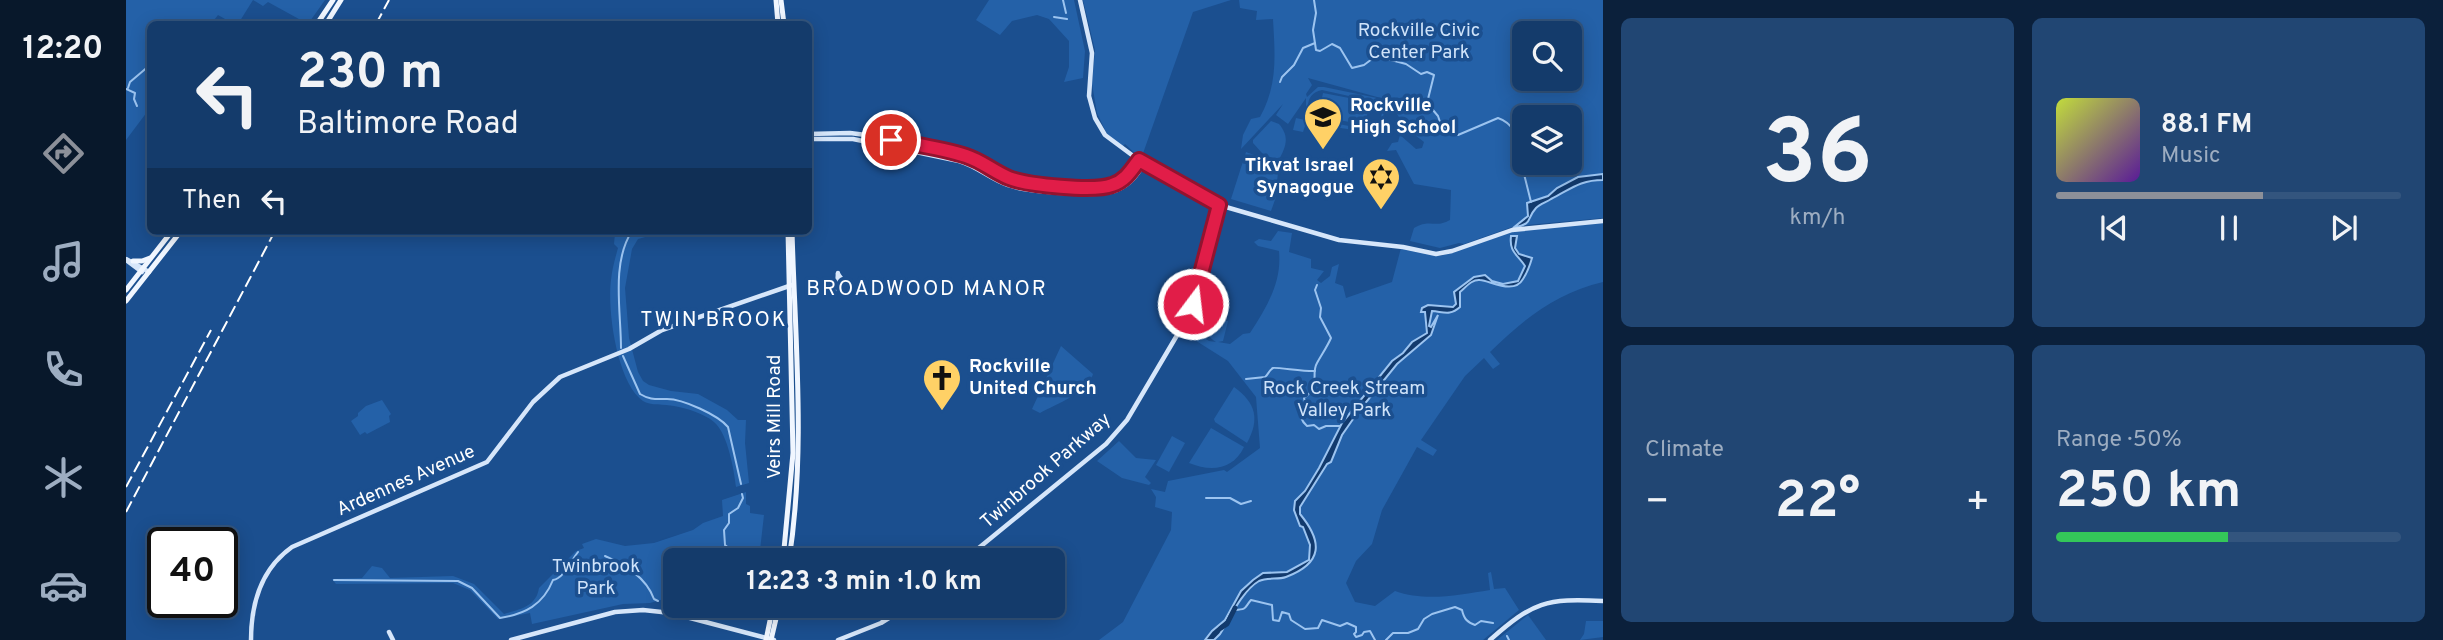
<!DOCTYPE html>
<html lang="en">
<head>
<meta charset="utf-8">
<style>
	:root { --surface:#143b6b; --page:#214673; --text:#f1f3f6; --muted:#9dadc1; --line:#33557e; --accent:#8c9099 }
	body { margin:0; font-family:Overpass,sans-serif; background:var(--page); color:var(--text); height:100vh; display:flex; flex-direction:column; font-size:26px; white-space:nowrap }
	* { box-sizing:border-box; margin:0 }
	p { font-size:23px; color:var(--muted) }
	.icon { flex:none; width:38px; height:38px; fill:none; stroke:currentColor; stroke-width:2; stroke-linecap:round; stroke-linejoin:round }
	.map { position:relative; flex:1; overflow:hidden }
	.sheet { display:flex; flex-direction:column; gap:18px; padding:18px; background:#0b203b; width:840px }
	.sheet>* { flex:none }
	.banner { position:absolute; left:21px; top:21px; width:665px; height:214px; border-radius:10px; box-shadow:0 4px 18px #0003,0 0 0 2px var(--line); background:#143b6b; color:var(--text); overflow:hidden }
	.tools { position:absolute; left:1386px; top:21px; display:grid; gap:14px }
	.tools a { display:grid; place-items:center; width:70px; height:70px; border-radius:10px; background:var(--surface); box-shadow:0 4px 18px #0003,0 0 0 2px var(--line); font-size:35px }
	.speed { position:absolute; left:21px; top:527px; display:flex; gap:14px; font-size:35px; font-weight:700; text-align:center }
	.speed>* { display:grid; place-content:center; width:91px; height:91px; border-radius:50%; background:var(--surface); box-shadow:0 4px 18px #0003,0 0 0 2px var(--line); line-height:1 }
	.speed .limit { border:4px solid #111; border-radius:10px; background:#fff; color:#111 }
	.pin { position:absolute; display:grid; place-items:center; width:60px; height:60px; color:#fff; margin:-30px; border:4px solid #fff; border-radius:50%; box-shadow:0 2px 7px #0007 }
	.me { position:absolute; width:77px; margin:-38px; rotate:15deg; stroke-linejoin:round; filter:drop-shadow(0 0 5px #0008) }
	.turn { display:flex; align-items:center; gap:24px; height:147px; padding:0 35px; font-size:32px }
	.turn .icon { width:91px; height:91px; stroke-width:2.5 }
	.turn b { display:block; font-size:49px; line-height:60px }
	.then { display:flex; align-items:center; height:66px; padding:0 35px; background:#0003; gap:14px; font-size:26px }
	.big { font-size:52px; font-weight:700; line-height:1.1 }
	.sheet .widget { flex:1; display:flex; flex-direction:column; justify-content:center; gap:10px; min-width:0; padding:0 24px; border-radius:10px; background:var(--page) }
	.sheet .dial { align-items:center; gap:0 }
	.dial b { font-size:91px; line-height:1 }
	.song { display:flex; align-items:center; gap:21px }
	.cover { width:84px; height:84px; border-radius:10px; background:linear-gradient(135deg,hsl(70 70% 55%),hsl(270 70% 35%)) }
	.played { height:7px; border-radius:4px; background:linear-gradient(90deg,var(--accent) 60%,var(--line) 60%) }
	.keys { display:flex; justify-content:space-around; direction:ltr }
	.heat { display:flex; justify-content:space-between; align-items:center; font-size:38px; direction:ltr }
	.charge { height:10px; border-radius:5px; background:linear-gradient(90deg,#34c759 50%,var(--line) 0) }
	.sheet .tiles { flex:1; display:grid; gap:18px; grid-template-columns:repeat(2,1fr) }
	.trip { position:absolute; left:537px; top:548px; width:402px; height:70px; border-radius:10px; background:var(--surface); box-shadow:0 4px 18px #0003,0 0 0 2px var(--line); font-weight:700; line-height:70px; text-align:center }
	main { display:flex; flex:1; min-height:0 }
	.tabs { display:flex; flex-direction:column; width:126px; justify-content:space-around; align-items:center; background:#08182b; color:var(--muted) }
	.tabs .icon { width:49px; height:49px }
	.tabs .on { color:var(--accent) }
	.tabs b { font-size:32px; color:var(--text) }
	.map>svg:first-child { display:block }
</style>
</head>
<body>
<main>
<nav class="tabs">
<b>12:20</b>
<svg class="icon on" aria-label="directions" viewBox="0 0 24 24"><path d="M12 3l9 9-9 9-9-9zM9 14v-3h6M13 9l2 2-2 2"/></svg>
<svg class="icon" aria-label="music" viewBox="0 0 24 24"><path d="M9 18V5l10-2v13"/><circle cx="6" cy="18" r="3"/><circle cx="16" cy="16" r="3"/></svg>
<svg class="icon" aria-label="phone" viewBox="0 0 24 24"><path d="M5 4h4l2 5-3 2q2 4 5 5l2-3 5 2v4C11 20 4 13 5 4z"/></svg>
<svg class="icon" aria-label="climate" viewBox="0 0 24 24"><path d="M12 3v18M4 7l16 10M4 17L20 7"/></svg>
<svg class="icon" aria-label="car" viewBox="0 0 24 24"><path d="M5 17H2v-5l4-1 3-4h7l3 4 3 1v5h-3M9 17h6M6 11h13"/><circle cx="7" cy="17" r="2"/><circle cx="17" cy="17" r="2"/></svg>
</nav>
<div class="map">
<svg width="1477" height="640" viewBox="0 0 1477 640">
	<rect width="100%" height="100%" fill="#1b4f8f"/>
	<g fill="#2461a8" fill-rule="evenodd">
		<path d="M0 0H127L112 24 110 22 108 24 92 15 85 24H24V108L0 140Z"/>
		<path d="M127 0H199L182 24 142 2 137 6Z"/>
		<path d="M863 0H948L959 51 957 78 938 82 943 67V41L923 19 911 15 886 21 874 35 850 20Z"/>
		<path d="M957 0H1105L1067 12 1015 159 999 144 996 147 982 136 971 113 966 84 969 50Z"/>
		<path d="M1113 0H1477V218L1389 226 1338 244 1333 243 1314 248 1284 241 1288 228C1305 218 1308 229 1324 220L1325 190 1288 184 1270 150 1261 151 1266 143 1272 142 1274 135 1290 149 1296 148 1298 142 1280 128 1262 100 1182 78 1186 85 1180 94 1181 97 1192 87H1198L1251 98 1258 109C1259 146 1203 124 1181 120L1177 132 1167 130 1170 118 1179 120 1180 116H1183L1180 106V98L1162 124 1150 115 1157 104 1115 149 1117 135 1125 119 1134 117C1152 84 1149 56 1147 19L1130 20 1131 11 1114 8ZM1398 33H1444V79H1398ZM1196 90 1250 102 1256 111C1255 140 1207 122 1189 117L1182 107C1182 98 1186 92 1196 90ZM1398 117H1444V163H1398Z"/>
		<path d="M1197 93 1244 102 1239 125 1192 116Z"/>
		<path d="M1145 121 1153 124C1164 137 1160 147 1152 161L1136 153 1127 143V140Z"/>
		<path d="M1120 152 1139 159 1152 171 1150 197 1145 211 1105 199Z"/>
		<path d="M1477 222V282C1430 293 1398 319 1364 352L1374 364 1367 369 1358 358 1339 376 1295 440 1311 450 1307 456 1291 447 1256 510 1246 544 1230 561 1220 583 1229 602 1249 606 1269 591C1299 602 1333 595 1364 590L1362 573 1365 572 1368 589 1379 588 1393 610 1357 640H973L997 622 1045 530 1046 512 1029 507 1030 497 1025 489 1039 492 1042 481 1098 470 1101 472 1134 448 1130 397 1102 361 1064 337 1066 330 1083 341 1090 342C1080 336 1079 328 1083 317L1102 321 1097 341 1092 342 1104 344 1117 334 1124 333C1141 307 1156 282 1153 251L1132 246 1128 242 1133 239 1145 241 1152 231 1166 233 1163 252 1185 259V268L1198 271 1191 280 1195 283 1204 276 1206 267 1213 264 1209 283 1217 286 1220 298 1266 282 1275 248 1315 256 1348 243 1393 229Z"/>
		<path d="M485 231H524L523 236 512 239 506 249 499 288 503 338 512 372 517 381 523 385 545 391 572 394 601 410 612 420H620L619 443 623 483 610 487C608 470 602 434 588 422 579 414 560 408 548 406 539 404 524 406 517 401 491 383 481 310 485 280 486 269 489 259 492 248L488 244 489 233Z"/>
		<path d="M935 346 967 374C962 393 930 404 914 413L906 409Z"/>
		<path d="M1108 387C1130 403 1134 419 1121 443L1089 422 1088 419Z"/>
		<path d="M256 400 265 414 263 416 264 422 241 434 239 432 234 435 225 421 232 416V413L240 406Z"/>
		<path d="M1085 428 1118 447C1107 470 1085 472 1063 463Z"/>
		<path d="M1046 436 1059 443 1043 472 1030 465Z"/>
		<path d="M993 441 1010 458 1030 460 1019 477 1025 483 1023 485 996 478 971 461Z"/>
		<path d="M620 492V504L624 506V513L638 515 634 550 652 553 651 560H550L549 596 524 603 497 604 406 624 404 613 372 619 344 590 327 583 210 584 206 579 236 578 246 566 256 568 264 578 327 576 348 584 378 614C394 609 410 607 413 588L450 551 458 548 456 544 470 539 499 546 528 543 567 530 577 523 597 516 596 500Z"/>
		<path d="M1402 615 1420 640H1371Z"/>
		<path d="M1460 621H1477V637L1454 640 1458 634Z"/>
	</g>
	<g fill="#123a6d" stroke="#9cc4f0" stroke-width="2">
		<path d="M1477 174V180C1454 180 1445 189 1425 199 1421 202 1414 204 1410 208 1399 220 1409 223 1387 228L1402 216 1401 203 1422 196 1431 188 1452 177Z"/>
		<path d="M1385 236H1391L1389 248 1393 254 1406 258C1404 265 1401 273 1397 279 1388 295 1365 281 1354 280 1346 279 1340 287 1334 292V307C1324 316 1318 312 1306 311L1303 326 1305 327 1312 315 1305 335 1271 364 1232 412 1216 435 1205 462 1201 464 1174 507V514C1197 542 1197 563 1160 577 1152 580 1141 577 1133 581 1116 591 1104 618 1094 634L1088 640H1079L1086 631 1099 620 1115 591 1127 580 1137 573 1161 572 1183 560 1184 545 1177 527 1174 526 1168 510 1169 501 1179 491 1193 468 1216 423 1266 361 1277 353 1286 342 1301 333 1299 312H1295L1296 308 1302 305 1327 307 1330 304 1328 292 1348 277 1359 275 1366 281 1377 284 1392 281 1399 266C1391 254 1383 252 1385 236Z"/>
	</g>
	<g fill="none" stroke-linecap="round" stroke-linejoin="round">
		<g stroke="#9cc4f0" stroke-width="2">
			<path d="M937 0 940 13"/>
			<path d="M1188 0 1190 13 1187 30 1190 50 1194 51 1206 44 1214 48 1226 68 1238 65 1250 56 1280 64 1295 74 1301 72 1308 75 1301 103 1312 116 1315 125 1323 132 1332 135 1372 118C1390 124 1393 141 1398 158"/>
			<path d="M928 17 941 19"/>
			<path d="M1154 82 1156 77 1168 65 1177 48 1189 43"/>
			<path d="M2 88 4 82 24 65"/>
			<path d="M0 89 9 93 8 99 11 106"/>
			<path d="M1399 163 1397 170 1405 202"/>
			<path d="M1191 285 1189 290 1195 308 1194 317 1205 338C1201 347 1196 354 1191 363 1184 375 1196 385 1178 398L1179 402 1174 406C1173 415 1175 421 1181 426L1188 425 1193 429 1200 426H1214"/>
			<path d="M495 348C495 311 485 263 506 231"/>
			<path d="M497 356 514 394C524 400 529 399 541 399 557 399 592 415 602 427L615 484"/>
			<path d="M1120 379 1139 377C1142 375 1143 370 1147 368 1149 367 1182 372 1189 371"/>
			<path d="M1080 498H1104L1115 504 1125 501"/>
			<path d="M479 556C499 565 520 577 528 599L532 601"/>
			<path d="M607 560 605 550 599 545 598 530 603 523V514L612 508 617 498 616 494"/>
			<path d="M208 580 332 581 346 588 374 618C399 614 417 605 427 580 438 578 444 562 452 552"/>
			<path d="M1109 610C1122 609 1118 608 1125 600L1146 605 1147 620 1153 621 1156 612 1163 614 1165 620 1179 629 1192 628 1196 620 1214 626 1221 623 1230 627V632L1228 634 1230 637 1236 635 1238 632 1244 631 1249 640"/>
			<path d="M1381 636 1383 640"/>
			<path d="M1260 640 1267 633H1282L1292 629 1298 619 1306 614 1329 607 1336 610C1338 619 1341 622 1349 625L1355 621 1367 623"/>
		</g>
		<path stroke="#123a6d" stroke-width="5" d="M1095 628 1101 624 1109 608"/>
		<g stroke="#d6e6fa" stroke-width="4.5">
			<path d="M954 0 966 53 963 96 969 118 979 135 1018 164 1093 205 1213 240 1277 247 1310 254 1326 251 1386 230 1477 221"/>
			<path d="M682 134 724 133 740 135 836 155C853 160 867 172 884 178 902 185 968 192 986 185 999 180 1005 171 1013 160"/>
			<path d="M682 139H727L833 161C851 166 864 179 882 185 900 192 975 198 991 190 1004 185 1011 175 1018 164"/>
			<path d="M0 259 23 272"/>
			<path d="M0 260 16 272"/>
			<path d="M712 274 718 282"/>
			<path d="M711 289 712 273"/>
			<path d="M662 554 682 560"/>
			<path d="M838 560 980 444 1001 420 1063 315 1093 205"/>
			<path d="M758 606 766 617"/>
			<path d="M263 632 267 640"/>
			<path d="M125 640C125 603 135 569 166 547L361 462 407 402 434 377 503 349 536 330 666 285"/>
			<path d="M385 640 489 612 517 610 545 613 648 640"/>
			<path d="M712 640 755 623 782 606"/>
			<path d="M1364 640C1407 602 1420 598 1477 601"/>
		</g>
		<g stroke="#f0f6ff" stroke-width="5">
			<path d="M650 0 652 24"/>
			<path d="M655 0 658 24"/>
			<path d="M191 24 207 0"/>
			<path d="M200 24 215 0"/>
			<path d="M7 261H16L24 258"/>
			<path d="M0 290 46 231"/>
			<path d="M0 301 55 231"/>
			<path d="M657 560 667 453 662 231"/>
			<path d="M663 560C680 451 669 340 666 231"/>
			<path d="M640 640 647 606"/>
			<path d="M645 640 653 606"/>
		</g>
		<g stroke="#fff" stroke-width="2" stroke-dasharray="12 5" stroke-linecap="butt">
			<path d="M250 24 263 0"/>
			<path d="M0 487 85 330"/>
			<path d="M0 512 149 231"/>
		</g>
	</g>
	<g fill="none" stroke-linecap="round" stroke-linejoin="round">
		<defs>
			<path id="route" d="M765 140C790 145 816 148 840 156 856 161 868 172 883 178 901 185 968 192 986 185 999 181 1005 171 1013 160L1093 205 1067 304"/>
		</defs>
		<use href="#route" stroke="#92132f" stroke-width="18"/>
		<use href="#route" stroke="#e11d48" stroke-width="12"/>
	</g>
	<defs>
		<symbol id="school-pin" viewBox="-11 -11 22 30"><path d="M0 17L-7.5 6A9.5 9.5 0 1 1 7.5 6Z" fill="#ffd166" stroke="#1b4f8f"/><path d="M0-5L7-2L0 1L-7-2ZM-4 1L0 2.5L4 1V4Q0 6-4 4Z" fill="#111"/></symbol>
		<symbol id="synagogue-pin" viewBox="-11 -11 22 30"><path d="M0 17L-7.5 6A9.5 9.5 0 1 1 7.5 6Z" fill="#ffd166" stroke="#1b4f8f"/><path d="M0-6.5L5.6 3.2H-5.6ZM0 6.5L5.6-3.2H-5.6Z" fill="#111"/></symbol>
		<symbol id="church-pin" viewBox="-11 -11 22 30"><path d="M0 17L-7.5 6A9.5 9.5 0 1 1 7.5 6Z" fill="#ffd166" stroke="#1b4f8f"/><path d="M-1.2-6h2.4v3.5h3.3v2.4h-3.3V6h-2.4V-.1h-3.3v-2.4h3.3Z" fill="#111"/></symbol>
	</defs>
	<g fill-rule="evenodd">
		<use href="#school-pin" x="1175" y="95" width="44" height="60"/>
		<use href="#synagogue-pin" x="1233" y="155" width="44" height="60"/>
		<use href="#church-pin" x="794" y="356" width="44" height="60"/>
	</g>
	<g text-anchor="middle" dominant-baseline="central" stroke-width="7" stroke-linejoin="round" paint-order="stroke">
		<g font-size="19" fill="#cfe3fa" stroke="#1b4f8f">
			<text x="1293" y="31">Rockville Civic<tspan x="1293" dy="22">Center Park</tspan></text>
			<text x="1218" y="389">Rock Creek Stream<tspan x="1218" dy="22">Valley Park</tspan></text>
			<text x="470" y="567">Twinbrook<tspan x="470" dy="22">Park</tspan></text>
		</g>
		<g font-size="19" font-weight="bold" fill="#fff" stroke="#1b4f8f" text-anchor="start">
			<text x="1224" y="106">Rockville<tspan x="1224" dy="22">High School</tspan></text>
			<text x="1228" y="166" text-anchor="end">Tikvat Israel<tspan x="1228" dy="22">Synagogue</tspan></text>
			<text x="843" y="367">Rockville<tspan x="843" dy="22">United Church</tspan></text>
		</g>
		<g font-size="19" fill="#fff" stroke="#1b4f8f">
			<text transform="translate(649 417) rotate(-90)">Veirs Mill Road</text>
			<text transform="translate(920 471) rotate(-41)">Twinbrook Parkway</text>
			<text transform="translate(280 481) rotate(-24)">Ardennes Avenue</text>
		</g>
		<g font-size="21" letter-spacing="2" fill="#fff" stroke="#1b4f8f">
			<text x="801" y="289">BROADWOOD MANOR</text>
			<text x="588" y="320">TWIN BROOK</text>
		</g>
	</g>
</svg>
<div class="tools">
<a><svg class="icon" aria-label="search" viewBox="0 0 24 24"><circle cx="10" cy="10" r="6"/><path d="M15 15l6 6"/></svg></a>
<a><svg class="icon" aria-label="layers" viewBox="0 0 24 24"><path d="M12 4l9 5-9 5-9-5zM3 14l9 5 9-5"/></svg></a>
</div>
<div class="speed"><div class="limit">40</div></div>
<div class="pin" style="left:765px;top:140px;background:#d93025"><svg class="icon" aria-label="arrive" viewBox="0 0 24 24"><path d="M6 21V4h12l-3 4 3 4H6"/></svg></div>
<svg class="me" style="left:1067px;top:304px" viewBox="-20 -20 40 40"><circle r="17" fill="#e11d48" stroke="#fff" stroke-width="3"/><path d="M0-11L8 9 0 5-8 9z" fill="#fff"/></svg>
<div class="trip">12:23 · 3 min · 1.0 km</div>
<div class="banner">
<div class="turn"><svg class="icon" aria-label="left" viewBox="0 0 24 24"><path d="M17 20v-9H6M10 6l-5 5 5 5"/></svg><div><b>230 m</b>Baltimore Road</div></div>
<div class="then">Then<svg class="icon" aria-label="left" viewBox="0 0 24 24"><path d="M17 20v-9H6M10 6l-5 5 5 5"/></svg></div>
</div>
</div>
<section class="sheet">
<div class="tiles">
<div class="widget dial"><b>36</b><p>km/h</p></div>
<div class="widget">
<div class="song"><i class="cover"></i><div><b>88.1 FM</b><p>Music</p></div></div>
<div class="played"></div>
<div class="keys"><svg class="icon" aria-label="previous" viewBox="0 0 24 24"><path d="M18 5L8 12l10 7zM5 5v14"/></svg><svg class="icon" aria-label="pause" viewBox="0 0 24 24"><path d="M8 5v14M16 5v14"/></svg><svg class="icon" aria-label="next" viewBox="0 0 24 24"><path d="M6 5l10 7-10 7zM19 5v14"/></svg></div>
</div>
<div class="widget"><p>Climate</p>
<div class="heat"><a>−</a><b class="big">22°</b><a>+</a></div>
</div>
<div class="widget"><p>Range · 50%</p><b class="big">250 km</b><div class="charge"></div></div>
</div>
</section>
</main>
</body>
</html>
